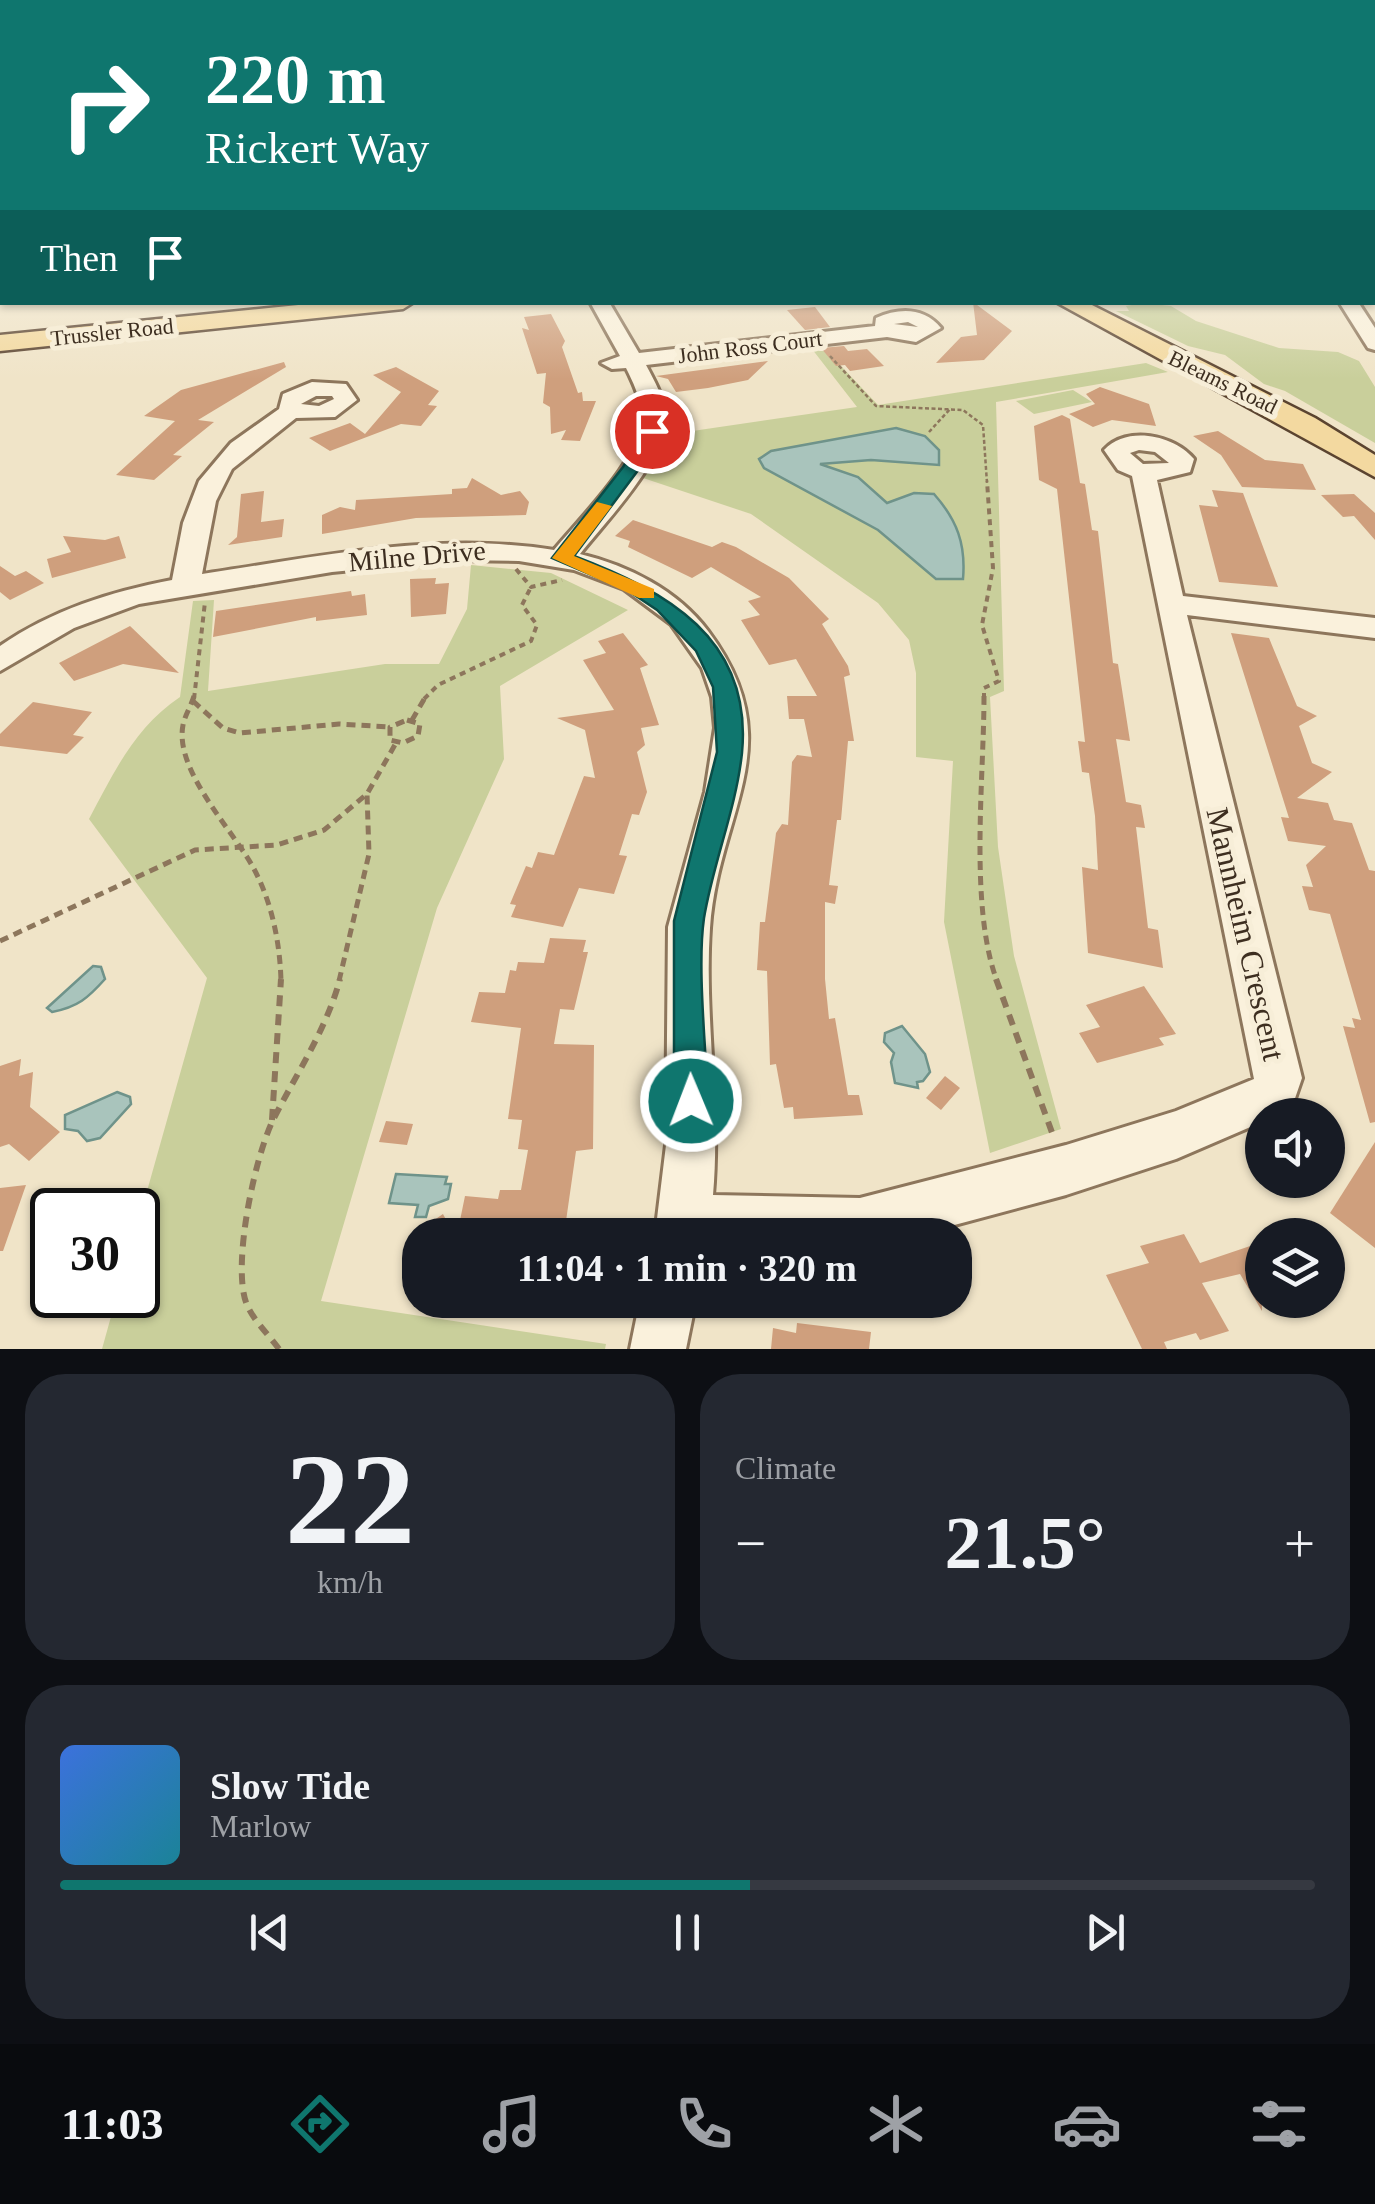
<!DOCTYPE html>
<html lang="en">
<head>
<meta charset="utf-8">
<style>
	:root { --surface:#171b24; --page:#242831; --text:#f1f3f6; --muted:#9ea1a6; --line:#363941; --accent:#0f766e }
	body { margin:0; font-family:Georgia,serif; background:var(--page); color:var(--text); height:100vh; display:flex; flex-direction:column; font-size:38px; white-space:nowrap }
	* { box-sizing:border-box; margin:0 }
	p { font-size:32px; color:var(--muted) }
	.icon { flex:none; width:55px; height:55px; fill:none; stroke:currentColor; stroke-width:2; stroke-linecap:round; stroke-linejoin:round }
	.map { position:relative; height:1349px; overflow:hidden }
	.panel { display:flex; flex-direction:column; gap:25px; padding:25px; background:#0d0f14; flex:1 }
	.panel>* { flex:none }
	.guide { position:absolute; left:0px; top:0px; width:1375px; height:305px; box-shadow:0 2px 8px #0004; background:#0f766e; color:#fff; overflow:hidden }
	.buttons { position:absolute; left:1245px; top:1098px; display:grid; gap:20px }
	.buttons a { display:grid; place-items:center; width:100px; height:100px; border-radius:50%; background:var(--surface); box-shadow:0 2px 8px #0004; font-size:50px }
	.speed { position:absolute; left:30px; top:1188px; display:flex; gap:20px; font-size:50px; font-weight:700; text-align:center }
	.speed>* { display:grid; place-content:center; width:130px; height:130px; border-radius:50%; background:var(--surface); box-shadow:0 2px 8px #0004; line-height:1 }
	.speed .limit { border:5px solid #111; border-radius:15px; background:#fff; color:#111 }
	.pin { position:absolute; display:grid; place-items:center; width:85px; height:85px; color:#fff; margin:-42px; border:5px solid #fff; border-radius:50%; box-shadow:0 2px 10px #0007 }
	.me { position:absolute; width:110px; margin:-55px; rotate:359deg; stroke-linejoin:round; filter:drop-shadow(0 0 8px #0008) }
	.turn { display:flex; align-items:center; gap:35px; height:210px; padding:0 40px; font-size:45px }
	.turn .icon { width:130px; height:130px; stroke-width:2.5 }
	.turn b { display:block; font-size:70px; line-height:85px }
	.then { display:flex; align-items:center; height:95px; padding:0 40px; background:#0003; gap:20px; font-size:38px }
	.big { font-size:75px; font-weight:700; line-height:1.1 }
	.panel .card { flex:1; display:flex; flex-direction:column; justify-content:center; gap:15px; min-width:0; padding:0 35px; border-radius:40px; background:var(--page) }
	.panel .dial { align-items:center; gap:0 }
	.dial b { font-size:130px; line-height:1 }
	.song { display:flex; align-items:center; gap:30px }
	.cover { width:120px; height:120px; border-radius:15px; background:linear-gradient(135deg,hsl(220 70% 55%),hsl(190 70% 35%)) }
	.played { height:10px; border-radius:5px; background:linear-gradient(90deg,var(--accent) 55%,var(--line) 55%) }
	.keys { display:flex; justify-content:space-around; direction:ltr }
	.heat { display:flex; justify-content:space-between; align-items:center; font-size:55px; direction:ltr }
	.panel .tiles { flex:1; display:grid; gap:25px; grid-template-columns:1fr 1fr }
	.card:last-child { grid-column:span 2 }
	.trip { position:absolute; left:402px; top:1218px; width:570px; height:100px; border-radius:40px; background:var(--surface); box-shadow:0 2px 8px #0004; font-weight:700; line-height:100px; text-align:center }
	.menu { display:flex; height:160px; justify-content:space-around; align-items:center; background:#090b0e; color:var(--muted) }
	.menu .icon { width:70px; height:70px }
	.menu .active { color:var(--accent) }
	.menu b { font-size:45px; color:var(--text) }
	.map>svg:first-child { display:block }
</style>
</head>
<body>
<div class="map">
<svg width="1375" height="1349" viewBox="0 0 1375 1349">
	<rect width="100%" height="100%" fill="#f0e4c8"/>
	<g fill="#c9cf9b">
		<path d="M1144 303 1171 306 1196 321 1279 348 1338 352 1359 361 1375 387V443L1285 391 1264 384 1225 355 1188 346 1116 311H1129L1126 306Z"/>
		<path d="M824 348 878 405 1146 363 1168 372 996 402 1004 691 990 697 998 847 1014 956 1061 1129 990 1153 944 922 953 761 916 757V673L909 640 878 603 751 514 643 478 672 434 857 407 812 349Z"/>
		<path d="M1073 390 1092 402 1034 414 1016 401Z"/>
		<path d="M471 565 551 573 628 610 500 686 504 759 437 908 321 1301 606 1344 605 1349H102L117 1295H138V1223L207 978 89 819C114 772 135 727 180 697L193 601 214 600 208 691 385 664H439L467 609Z"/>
	</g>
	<g fill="#a9c4bc" stroke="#6f938a" stroke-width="2.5">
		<path d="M896 428 925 436 939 450V465L871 460 820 464 858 477 887 503 914 493 934 494C957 520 966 544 963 579H936L878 530 764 468 759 459 771 451Z"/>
		<path d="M93 966 101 967 105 979C88 998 78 1007 52 1012L47 1008Z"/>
		<path d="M902 1026 925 1054 930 1072 923 1081 917 1082 918 1088 895 1083 891 1062 894 1053 884 1042 885 1033Z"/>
		<path d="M117 1092 130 1097 131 1104 100 1138 87 1141 78 1131 65 1129V1115Z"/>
		<path d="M396 1174 447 1177 445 1184H451L448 1199 429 1206 426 1217H415L418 1205 389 1203Z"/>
	</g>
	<g fill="#cf9f7d">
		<path d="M973 302 1012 331 984 360 936 363 961 337 977 335Z"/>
		<path d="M815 307 830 327 805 330 787 310Z"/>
		<path d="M551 314 565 341 562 347 578 393 582 392 583 401H596L580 441 561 440 566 430 551 434 550 407 543 403 546 373 537 374 522 328 529 330 524 317Z"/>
		<path d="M844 346 848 351 867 349 884 366 850 371 845 365 836 366 821 348Z"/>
		<path d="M768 361 748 380 708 388 676 392 668 379 656 376Z"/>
		<path d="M284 362 286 367 198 420 214 422 173 455 182 456 154 480 116 475 175 421 144 416 181 390Z"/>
		<path d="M396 367 439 391 428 405 437 406 421 426 401 424 330 451 309 438 350 423 365 434 401 392 373 375Z"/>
		<path d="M1100 387 1149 404 1156 426 1112 420 1093 427 1069 414 1095 404 1086 394Z"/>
		<path d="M1062 415 1070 419 1080 483 1085 484 1092 530 1098 531 1113 663 1118 664 1130 741 1116 739 1126 802 1141 805 1145 828 1136 827 1148 928 1158 930 1163 968 1088 953 1082 867 1098 870 1095 816 1089 773 1082 772 1078 741 1085 742 1057 489 1039 480 1034 426Z"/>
		<path d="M1218 431 1265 460 1303 464 1316 490 1242 487 1221 455 1193 436Z"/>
		<path d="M472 478 501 495 520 491 529 502 526 515 416 518 322 534V515L340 507 355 510 356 500 452 494V489L467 488Z"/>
		<path d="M1212 490 1243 493 1278 587 1219 582 1199 505 1218 507Z"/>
		<path d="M264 491 261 522 284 519 282 537 228 545 237 537 241 494Z"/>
		<path d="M1354 494 1375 513V540L1354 516 1343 517 1321 495Z"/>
		<path d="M633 520 712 547 722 542 736 547 789 578 829 619 822 624 848 666 850 675 844 677 854 741H848L841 820H837L829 885 838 886 835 904 825 902V979L829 1019 835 1018 848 1095H859L863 1115 794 1119 793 1107 784 1108 776 1064 770 1065 767 971 757 970 760 922H765L776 833 782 824 788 825 792 762 797 755 812 757 804 719H789L787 696H817L796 659 769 665 741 620 760 615 748 601 761 597 711 567 692 578 628 547 630 541 615 536Z"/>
		<path d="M63 536 105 540 119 536 126 558 52 578 47 559 71 552Z"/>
		<path d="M0 566 15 576 26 571 44 583 10 600 0 592Z"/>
		<path d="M436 578 435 584 449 583 446 614 411 617 410 579Z"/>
		<path d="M351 591 352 596 365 594 367 615 316 621V617L213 637 216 611Z"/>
		<path d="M130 626 179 673 123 664 74 681 59 663Z"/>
		<path d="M623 633 648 665 640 668 659 725 641 728 645 745 637 752 647 792 639 815 632 814 619 855 627 856 614 894 579 888 563 927 511 917 516 905 510 904 526 866 532 868 538 852 554 855 584 776 595 778 585 730 557 718 614 710 583 660 606 653 598 641Z"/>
		<path d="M1231 633 1269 638 1297 706 1317 716 1299 726 1312 763 1332 772 1297 798 1328 803 1334 820 1352 823 1369 870 1375 871V1122L1370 1123 1343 1026 1355 1028 1352 1018 1361 1020 1330 914 1309 910 1302 886 1313 887 1306 865 1326 846 1288 841 1281 817 1289 818Z"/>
		<path d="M33 702 92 712 73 735 84 737 67 754 0 746V734Z"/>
		<path d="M550 938 586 940 583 952H588L574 1010 560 1009 554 1044 594 1045 593 1149 576 1151 564 1235H457L465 1196 498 1199 500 1190H521L528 1150 518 1149 522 1120 508 1119 521 1028 471 1022 479 992 505 993 510 970 516 971 518 962 544 963Z"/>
		<path d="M1144 986 1176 1034 1159 1038 1164 1045 1097 1063 1079 1033 1100 1027 1086 1005Z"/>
		<path d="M21 1059 19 1076 33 1072 30 1107 60 1132 29 1161 9 1144 0 1147V1066Z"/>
		<path d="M945 1076 960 1088 941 1110 926 1098Z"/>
		<path d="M386 1121 413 1124 407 1145 379 1142Z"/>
		<path d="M1375 1142V1248L1330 1213Z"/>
		<path d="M26 1185 3 1251H0V1188Z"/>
		<path d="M443 1214 454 1235H412Z"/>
		<path d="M1184 1234 1200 1263 1262 1242V1311L1240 1274 1202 1283 1229 1331 1200 1340 1196 1333 1164 1342 1167 1349H1142L1106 1275 1149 1263 1140 1246Z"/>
		<path d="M797 1323 871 1332 869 1349H771L773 1328 796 1333Z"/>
	</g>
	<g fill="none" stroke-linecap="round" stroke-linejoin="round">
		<defs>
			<g id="minor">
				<path d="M2 193V204L0 205V194Z"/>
				<rect x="0" y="218" width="2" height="10"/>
				<path d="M590 302H609L639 353 875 326 876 318C899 308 924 307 941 328L916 342 887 337 646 365C654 380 665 399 665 416 668 458 605 522 580 554 629 566 677 590 708 631 793 744 718 811 710 928 704 1017 721 1106 713 1195L860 1198 1066 1145 1176 1111 1254 1079 1132 476 1118 470 1104 450C1127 425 1174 435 1194 459L1190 472 1157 480 1183 596 1375 618V638L1187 615 1302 1078 1291 1110 1262 1115V1122L1176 1159 1066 1195 917 1235H655L666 1145 668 927 705 792 715 728 712 697 702 668 671 624 624 589 574 570 519 561 456 560 332 572 139 604 74 628 0 671V646C52 610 110 592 172 580L183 523 199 481 231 443 279 409 283 394 312 382 346 384 357 400 335 417 296 418 232 469 216 501 202 574C317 557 437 531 554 550 580 518 646 455 642 412 640 397 633 382 626 368L612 369 601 363 620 356ZM908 322 918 327 894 324ZM316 396H332L334 399 319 406 301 404ZM1139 450 1155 452 1169 463 1143 464 1130 453Z"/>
				<path d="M1339 302H1358L1375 328V350L1368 348Z"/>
				<path d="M640 1300H696L686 1349H630Z"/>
			</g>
			<g id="major">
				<rect x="1372" y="200" width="3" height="12"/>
				<path d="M328 302H414L403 309 0 351V335Z"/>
				<path d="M1056 302H1086L1315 418 1375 455V477Z"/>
			</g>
		</defs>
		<use href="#minor" stroke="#8d765c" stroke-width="6"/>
		<use href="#major" stroke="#5b4430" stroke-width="5"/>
		<g stroke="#8d765c" stroke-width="2.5" stroke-dasharray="4 2.5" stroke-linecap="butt">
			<path d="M830 356 876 406 963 410 983 425 987 483"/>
			<path d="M929 432 951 408"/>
		</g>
		<g stroke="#8d765c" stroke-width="4" stroke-dasharray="6 5" stroke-linecap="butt">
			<path d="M516 569 531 587 562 580"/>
			<path d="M194 699 205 602"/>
			<path d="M424 699 438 685 531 641 537 625 522 605 531 587"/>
			<path d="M984 699V688L999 681 982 625 993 568 987 481"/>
		</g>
		<g stroke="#8d765c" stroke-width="5" stroke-dasharray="9 6" stroke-linecap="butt">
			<path d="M194 696C191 706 185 715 183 725 174 771 234 831 254 869 272 903 280 943 281 981"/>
			<path d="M984 696C984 779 969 906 997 981"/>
			<path d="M193 701 223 728 240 733 339 724 390 727"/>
			<path d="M407 720 420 724 418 736 403 743 390 740V727Z"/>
			<path d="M412 720 426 696"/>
			<path d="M0 941 195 850 277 845 324 830 367 794 396 743"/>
			<path d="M339 981 369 854 367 794"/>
		</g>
		<g stroke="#8d765c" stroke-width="6" stroke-dasharray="11 8" stroke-linecap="butt">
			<path d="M996 979 1054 1138"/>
			<path d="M272 1120 281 979"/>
			<path d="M279 1349C269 1335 254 1321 247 1305 231 1267 255 1155 274 1118 298 1071 326 1030 340 979"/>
		</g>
		<use href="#minor" fill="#faf1dc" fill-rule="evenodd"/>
		<use href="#major" fill="#f3d9a0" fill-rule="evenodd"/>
	</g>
	<linearGradient id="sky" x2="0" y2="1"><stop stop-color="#8fbad6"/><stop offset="0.5" stop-color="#f8f3e6"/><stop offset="1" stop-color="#f8f3e6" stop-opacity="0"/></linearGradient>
	<rect width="1375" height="379" fill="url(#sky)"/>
	<path fill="#0f766e" stroke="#0a4d48" stroke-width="2.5" d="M646 427 660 431 639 469 574 556C666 591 753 638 742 753 736 809 713 863 704 918 697 966 706 1049 708 1101L703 1113 691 1118 679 1113 674 1101V921L717 752 713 687 696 651 657 610 627 590 552 558 623 467Z"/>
	<path fill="#f59e0b" d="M597 502 612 506 574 556 654 589V598H639L552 558Z"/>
	<g text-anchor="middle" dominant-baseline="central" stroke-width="10" stroke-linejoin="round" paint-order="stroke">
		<g font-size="22" fill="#3d2e20" stroke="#f7eed8">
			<text transform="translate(112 332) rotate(-6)">Trussler Road</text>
			<text transform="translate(750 347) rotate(-7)">John Ross Court</text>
			<text transform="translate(1223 382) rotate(26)">Bleams Road</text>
		</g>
		<g font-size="28" fill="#3d2e20" stroke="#f7eed8">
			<text transform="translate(417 556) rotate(-5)">Milne Drive</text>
		</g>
		<g font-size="32" fill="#3d2e20" stroke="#f7eed8">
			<text transform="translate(1246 934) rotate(77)">Mannheim Crescent</text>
		</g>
	</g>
</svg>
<div class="buttons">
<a><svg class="icon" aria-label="sound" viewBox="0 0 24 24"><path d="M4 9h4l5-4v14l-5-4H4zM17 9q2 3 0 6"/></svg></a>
<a><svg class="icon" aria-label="layers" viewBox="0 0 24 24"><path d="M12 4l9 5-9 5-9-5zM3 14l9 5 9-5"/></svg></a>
</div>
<div class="speed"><div class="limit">30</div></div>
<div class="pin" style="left:652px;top:431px;background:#d93025"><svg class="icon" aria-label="arrive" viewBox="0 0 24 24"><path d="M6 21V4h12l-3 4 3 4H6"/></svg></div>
<svg class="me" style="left:691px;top:1101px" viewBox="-20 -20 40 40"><circle r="17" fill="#0f766e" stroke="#fff" stroke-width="3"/><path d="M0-11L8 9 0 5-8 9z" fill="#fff"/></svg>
<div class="trip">11:04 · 1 min · 320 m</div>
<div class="guide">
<div class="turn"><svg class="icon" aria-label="right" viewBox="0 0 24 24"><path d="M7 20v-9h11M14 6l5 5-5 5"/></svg><div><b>220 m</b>Rickert Way</div></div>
<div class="then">Then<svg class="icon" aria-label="arrive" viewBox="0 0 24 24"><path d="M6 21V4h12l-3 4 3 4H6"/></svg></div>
</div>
</div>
<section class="panel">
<div class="tiles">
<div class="card dial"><b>22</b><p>km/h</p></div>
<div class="card"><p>Climate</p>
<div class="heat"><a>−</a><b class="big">21.5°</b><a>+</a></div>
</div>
<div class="card">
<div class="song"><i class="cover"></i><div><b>Slow Tide</b><p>Marlow</p></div></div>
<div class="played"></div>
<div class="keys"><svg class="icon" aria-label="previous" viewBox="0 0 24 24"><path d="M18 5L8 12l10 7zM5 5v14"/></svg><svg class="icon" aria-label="pause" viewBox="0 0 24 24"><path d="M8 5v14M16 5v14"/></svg><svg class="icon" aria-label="next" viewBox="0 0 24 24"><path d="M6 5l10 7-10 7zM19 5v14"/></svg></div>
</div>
</div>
</section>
<nav class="menu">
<b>11:03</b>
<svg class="icon active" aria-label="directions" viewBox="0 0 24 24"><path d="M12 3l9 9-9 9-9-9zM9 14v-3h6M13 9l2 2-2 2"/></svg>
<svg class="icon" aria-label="music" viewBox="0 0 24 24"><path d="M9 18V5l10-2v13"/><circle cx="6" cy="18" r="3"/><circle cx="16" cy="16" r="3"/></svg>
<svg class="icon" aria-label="phone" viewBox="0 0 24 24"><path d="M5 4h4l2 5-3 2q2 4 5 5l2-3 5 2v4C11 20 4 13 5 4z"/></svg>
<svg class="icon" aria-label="climate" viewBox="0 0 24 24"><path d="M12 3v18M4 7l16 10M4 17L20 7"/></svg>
<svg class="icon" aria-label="car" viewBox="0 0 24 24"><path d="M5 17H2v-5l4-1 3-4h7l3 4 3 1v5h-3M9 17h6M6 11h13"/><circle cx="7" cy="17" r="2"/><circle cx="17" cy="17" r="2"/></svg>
<svg class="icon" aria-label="filters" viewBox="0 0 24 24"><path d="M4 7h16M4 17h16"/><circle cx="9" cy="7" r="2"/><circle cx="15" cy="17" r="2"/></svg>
</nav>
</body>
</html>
